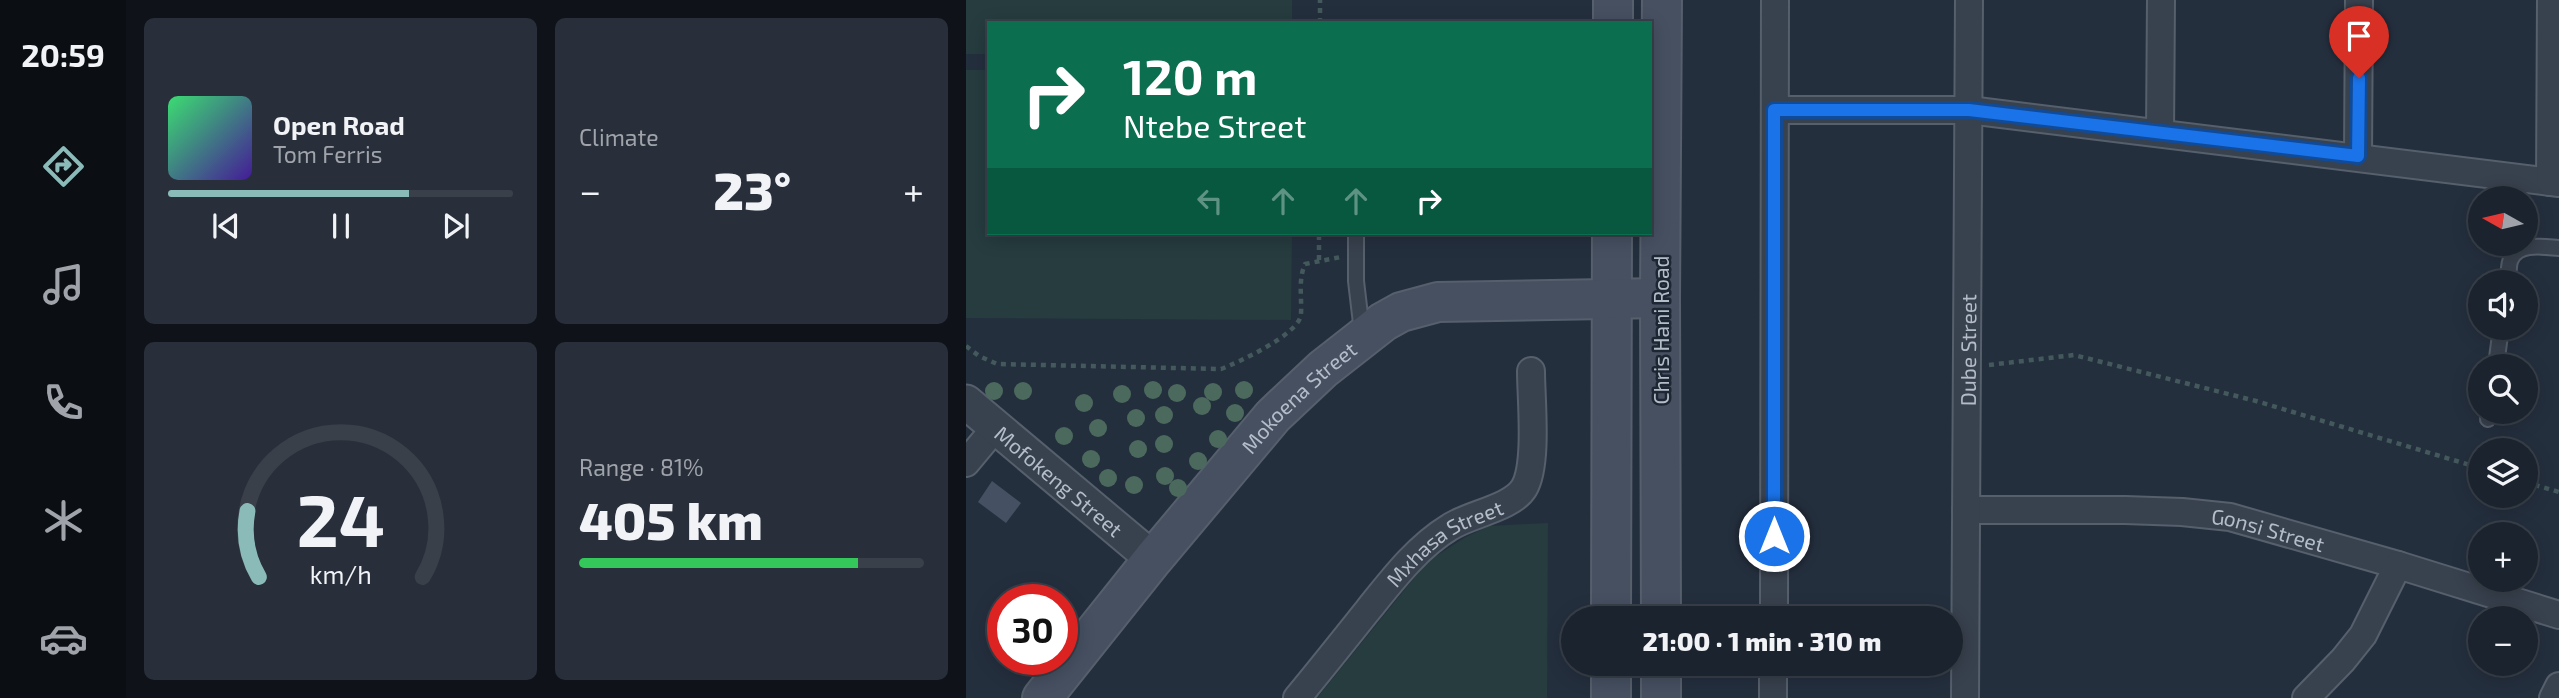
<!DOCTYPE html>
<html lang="en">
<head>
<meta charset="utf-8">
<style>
	:root { --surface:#1b232e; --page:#282f3a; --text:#f1f3f6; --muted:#a0a4aa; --line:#39404a; --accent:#8bbbb9 }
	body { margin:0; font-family:"Exo 2",sans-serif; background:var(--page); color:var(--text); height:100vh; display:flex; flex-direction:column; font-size:26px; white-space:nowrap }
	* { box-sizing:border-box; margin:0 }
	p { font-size:23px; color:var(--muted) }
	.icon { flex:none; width:38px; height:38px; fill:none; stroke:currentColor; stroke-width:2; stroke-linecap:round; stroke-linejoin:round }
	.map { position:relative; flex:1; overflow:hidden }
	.side { display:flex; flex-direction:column; gap:18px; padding:18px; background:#0f1319; width:840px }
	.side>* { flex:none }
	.top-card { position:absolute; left:21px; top:21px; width:665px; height:214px; border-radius:0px; box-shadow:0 4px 18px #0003,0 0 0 2px var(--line); background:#0b6e4f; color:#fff; overflow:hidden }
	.needle { width:46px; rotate:278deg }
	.fabs { position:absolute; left:1502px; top:186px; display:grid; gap:14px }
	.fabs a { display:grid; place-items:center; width:70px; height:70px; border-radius:50%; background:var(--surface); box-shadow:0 4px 18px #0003,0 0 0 2px var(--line); font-size:35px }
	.speed { position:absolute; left:21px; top:584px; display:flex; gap:14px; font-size:35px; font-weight:700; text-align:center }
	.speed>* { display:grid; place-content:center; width:91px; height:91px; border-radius:50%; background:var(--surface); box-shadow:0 4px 18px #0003,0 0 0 2px var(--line); line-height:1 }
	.speed .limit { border:10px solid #d22; background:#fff; color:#111 }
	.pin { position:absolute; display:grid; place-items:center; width:60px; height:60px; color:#fff; margin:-72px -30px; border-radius:50% 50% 50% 0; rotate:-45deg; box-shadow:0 0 7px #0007 }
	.pin .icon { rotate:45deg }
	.me { position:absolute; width:77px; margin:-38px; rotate:0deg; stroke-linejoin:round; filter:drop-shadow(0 0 5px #0008) }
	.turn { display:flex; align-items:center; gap:24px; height:147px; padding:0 21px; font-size:32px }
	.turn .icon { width:91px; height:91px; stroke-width:2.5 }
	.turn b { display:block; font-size:49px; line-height:60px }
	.lanes { display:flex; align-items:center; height:66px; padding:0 21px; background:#0003; justify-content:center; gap:35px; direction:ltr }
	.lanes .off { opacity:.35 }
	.big { font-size:52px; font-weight:800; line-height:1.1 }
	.side .widget { flex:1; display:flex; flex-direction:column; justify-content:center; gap:10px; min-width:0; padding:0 24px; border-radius:10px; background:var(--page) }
	.side .dial { align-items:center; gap:0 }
	.dial svg { height:182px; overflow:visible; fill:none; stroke:var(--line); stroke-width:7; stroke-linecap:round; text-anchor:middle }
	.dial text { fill:var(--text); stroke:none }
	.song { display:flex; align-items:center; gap:21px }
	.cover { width:84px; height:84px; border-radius:10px; background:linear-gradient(135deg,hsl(140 70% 55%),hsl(260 70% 35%)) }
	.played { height:7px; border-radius:4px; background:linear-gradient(90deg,var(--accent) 70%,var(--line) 70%) }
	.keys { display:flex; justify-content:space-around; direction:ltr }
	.heat { display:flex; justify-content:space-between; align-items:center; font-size:38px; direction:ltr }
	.charge { height:10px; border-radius:5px; background:linear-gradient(90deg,#34c759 81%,var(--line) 0) }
	.side .tiles { flex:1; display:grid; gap:18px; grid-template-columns:repeat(2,1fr) }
	.trip { position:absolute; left:595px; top:606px; width:402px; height:70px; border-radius:35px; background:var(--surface); box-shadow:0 4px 18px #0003,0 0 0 2px var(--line); font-weight:800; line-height:70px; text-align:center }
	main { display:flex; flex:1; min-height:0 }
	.tabs { display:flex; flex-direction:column; width:126px; justify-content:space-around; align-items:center; background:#0b0e12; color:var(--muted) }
	.tabs .icon { width:49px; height:49px }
	.tabs .active { color:var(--accent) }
	.tabs b { font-size:32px; color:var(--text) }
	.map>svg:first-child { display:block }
</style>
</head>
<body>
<main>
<nav class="tabs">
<b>20:59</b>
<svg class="icon active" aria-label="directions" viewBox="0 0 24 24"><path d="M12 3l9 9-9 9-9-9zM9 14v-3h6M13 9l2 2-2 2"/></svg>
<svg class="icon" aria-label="music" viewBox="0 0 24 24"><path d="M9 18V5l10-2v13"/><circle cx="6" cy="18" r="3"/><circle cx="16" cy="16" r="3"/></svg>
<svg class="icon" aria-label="phone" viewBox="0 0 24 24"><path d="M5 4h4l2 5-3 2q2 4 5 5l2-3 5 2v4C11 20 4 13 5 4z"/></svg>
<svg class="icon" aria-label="climate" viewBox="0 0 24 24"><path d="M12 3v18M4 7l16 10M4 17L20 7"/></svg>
<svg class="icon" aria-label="car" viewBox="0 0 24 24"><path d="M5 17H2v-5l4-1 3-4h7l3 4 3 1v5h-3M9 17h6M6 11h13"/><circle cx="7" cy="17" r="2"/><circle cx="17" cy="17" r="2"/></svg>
</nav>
<section class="side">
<div class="tiles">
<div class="widget">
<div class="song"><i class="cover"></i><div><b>Open Road</b><p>Tom Ferris</p></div></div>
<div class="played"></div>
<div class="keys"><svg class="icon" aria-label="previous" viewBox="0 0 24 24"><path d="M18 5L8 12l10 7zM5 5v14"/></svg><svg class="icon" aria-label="pause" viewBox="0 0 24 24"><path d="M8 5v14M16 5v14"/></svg><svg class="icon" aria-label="next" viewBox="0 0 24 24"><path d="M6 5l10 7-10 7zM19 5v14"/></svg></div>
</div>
<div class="widget"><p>Climate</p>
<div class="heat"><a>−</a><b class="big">23°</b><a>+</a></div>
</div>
<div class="widget dial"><svg viewBox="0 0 100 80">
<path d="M14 69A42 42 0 1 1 86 69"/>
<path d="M14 69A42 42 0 0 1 9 40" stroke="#8bbbb9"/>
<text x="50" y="56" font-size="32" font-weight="700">24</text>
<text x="50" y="72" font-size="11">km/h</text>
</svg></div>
<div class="widget"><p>Range · 81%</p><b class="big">405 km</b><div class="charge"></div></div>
</div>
</section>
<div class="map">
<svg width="1593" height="698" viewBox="0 0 1593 698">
	<rect width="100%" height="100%" fill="#242f3e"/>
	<g fill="#263c3f">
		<path d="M0 0H326V23H23V54H0Z"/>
		<path d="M0 70H23V233H326L325 320 0 318Z"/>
		<path d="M582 523 581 698H351L461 562 498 538 523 526Z"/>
	</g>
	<path fill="#455162" d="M26 481 55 503 40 523 12 502Z"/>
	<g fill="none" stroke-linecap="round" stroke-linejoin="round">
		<defs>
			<g id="service">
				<path d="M390 233V281L396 332"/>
				<path d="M1542 282C1543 275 1542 264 1545 259 1553 242 1578 247 1593 248"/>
				<path d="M1530 366 1535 327"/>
				<path d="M1522 419 1523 411"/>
			</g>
			<g id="minor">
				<path d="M809 110H1003L1593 183"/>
				<path d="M1194 133 1195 0"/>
				<path d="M1392 156 1393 0"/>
				<path d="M1584 182 1585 0"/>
				<path d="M0 463 30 427"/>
				<path id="s1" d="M1000 510H1159L1216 512 1264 517 1432 565 1593 615"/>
				<path d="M808 618 809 0"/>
				<path id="s2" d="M331 698C355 669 378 640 402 610 426 580 451 547 484 527 504 514 546 508 558 488 572 465 565 399 565 371"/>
				<path d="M807 698V663"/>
				<path id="s3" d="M999 698 1003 0"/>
				<path d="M1340 698 1377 660 1397 635 1432 565"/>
				<path d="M1587 698 1593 686"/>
			</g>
			<g id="tertiary">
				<path id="s4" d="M0 402 187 559"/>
			</g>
			<g id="secondary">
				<path d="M647 23V0"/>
				<path d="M645 618 646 233"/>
				<path d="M695 618 694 298 696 0"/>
				<path d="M645 663V698"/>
				<path id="s5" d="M76 698 187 559 307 416 357 369 417 322 435 312 472 302 694 298"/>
				<path d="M695 698V663"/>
			</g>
		</defs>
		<use href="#service" stroke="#565f6c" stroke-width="18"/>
		<use href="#minor" stroke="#565f6c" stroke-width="30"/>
		<use href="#tertiary" stroke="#565f6c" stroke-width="37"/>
		<use href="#secondary" stroke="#565f6c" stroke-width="42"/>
		<g stroke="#44595c" stroke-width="4.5" stroke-dasharray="5 5" stroke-linecap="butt">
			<path d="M354 23V0"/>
			<path d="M353 260V233"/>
			<path d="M0 346 13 356 31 364 255 369C273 362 334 334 335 314 336 297 332 280 339 264L375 257"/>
			<path d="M1023 365 1108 355 1290 401 1514 468"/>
			<path d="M1559 482 1593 492"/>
		</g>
		<use href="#service" stroke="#38414e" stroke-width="14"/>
		<use href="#minor" stroke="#38414e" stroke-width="26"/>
		<use href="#tertiary" stroke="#38414e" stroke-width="33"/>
		<use href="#secondary" stroke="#465061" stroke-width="38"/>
	</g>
	<g fill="#4b6a5d">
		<circle cx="187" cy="390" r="9"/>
		<circle cx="278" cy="390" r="9"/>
		<circle cx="28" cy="391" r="9"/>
		<circle cx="57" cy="391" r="9"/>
		<circle cx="247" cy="392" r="9"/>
		<circle cx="211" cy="393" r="9"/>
		<circle cx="156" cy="394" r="9"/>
		<circle cx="118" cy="403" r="9"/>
		<circle cx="236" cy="406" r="9"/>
		<circle cx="269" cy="413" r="9"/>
		<circle cx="198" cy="415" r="9"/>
		<circle cx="170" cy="418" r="9"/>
		<circle cx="132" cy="428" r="9"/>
		<circle cx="98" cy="436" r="9"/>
		<circle cx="252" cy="439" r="9"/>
		<circle cx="198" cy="444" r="9"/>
		<circle cx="172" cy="449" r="9"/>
		<circle cx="125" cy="459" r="9"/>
		<circle cx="232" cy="461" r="9"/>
		<circle cx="199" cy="476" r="9"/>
		<circle cx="142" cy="478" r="9"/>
		<circle cx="168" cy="485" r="9"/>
		<circle cx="212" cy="488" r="9"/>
	</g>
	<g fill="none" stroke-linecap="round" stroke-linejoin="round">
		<defs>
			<path id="route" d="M808 536V110H1003L1392 156 1393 78"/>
		</defs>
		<use href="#route" stroke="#114b97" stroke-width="18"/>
		<use href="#route" stroke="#1a73e8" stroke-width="12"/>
	</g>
	<g text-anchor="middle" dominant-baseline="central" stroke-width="5" stroke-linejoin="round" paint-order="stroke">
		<g font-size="21" fill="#b4bcc9" stroke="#1d2633">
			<text transform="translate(694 330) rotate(-90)">Chris Hani Road</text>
			<text stroke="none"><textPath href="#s3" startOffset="348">Dube Street</textPath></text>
			<text stroke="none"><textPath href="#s5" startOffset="396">Mokoena Street</textPath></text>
			<text stroke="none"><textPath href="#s4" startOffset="122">Mofokeng Street</textPath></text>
			<text stroke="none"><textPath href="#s1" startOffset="304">Gonsi Street</textPath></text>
			<text stroke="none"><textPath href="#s2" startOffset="217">Mxhasa Street</textPath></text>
		</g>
	</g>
</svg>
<div class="fabs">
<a><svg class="needle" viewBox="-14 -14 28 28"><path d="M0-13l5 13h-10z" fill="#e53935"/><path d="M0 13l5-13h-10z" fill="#a0a4aa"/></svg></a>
<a><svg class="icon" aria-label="sound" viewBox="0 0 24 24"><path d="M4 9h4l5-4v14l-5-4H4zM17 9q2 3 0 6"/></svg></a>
<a><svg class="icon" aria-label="search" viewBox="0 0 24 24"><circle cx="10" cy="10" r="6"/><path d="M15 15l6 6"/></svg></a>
<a><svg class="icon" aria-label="layers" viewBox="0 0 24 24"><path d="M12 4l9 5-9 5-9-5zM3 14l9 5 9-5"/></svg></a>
<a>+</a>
<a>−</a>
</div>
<div class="speed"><div class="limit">30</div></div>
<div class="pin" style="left:1393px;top:78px;background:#d93025"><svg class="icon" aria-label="arrive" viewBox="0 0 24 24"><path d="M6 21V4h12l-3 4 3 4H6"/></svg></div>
<svg class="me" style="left:808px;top:536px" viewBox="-20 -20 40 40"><circle r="17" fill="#1a73e8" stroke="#fff" stroke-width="3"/><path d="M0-11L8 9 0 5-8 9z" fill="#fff"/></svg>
<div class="trip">21:00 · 1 min · 310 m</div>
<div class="top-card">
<div class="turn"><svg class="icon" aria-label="right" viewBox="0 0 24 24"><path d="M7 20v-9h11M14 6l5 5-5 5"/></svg><div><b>120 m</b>Ntebe Street</div></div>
<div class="lanes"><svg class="icon off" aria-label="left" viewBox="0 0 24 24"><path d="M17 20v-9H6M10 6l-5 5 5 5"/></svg><svg class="icon off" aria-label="ahead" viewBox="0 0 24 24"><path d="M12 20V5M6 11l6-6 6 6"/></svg><svg class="icon off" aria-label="ahead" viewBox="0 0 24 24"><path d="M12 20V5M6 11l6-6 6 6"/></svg><svg class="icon" aria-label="right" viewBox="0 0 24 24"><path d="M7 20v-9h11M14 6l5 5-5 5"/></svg></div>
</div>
</div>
</main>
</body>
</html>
